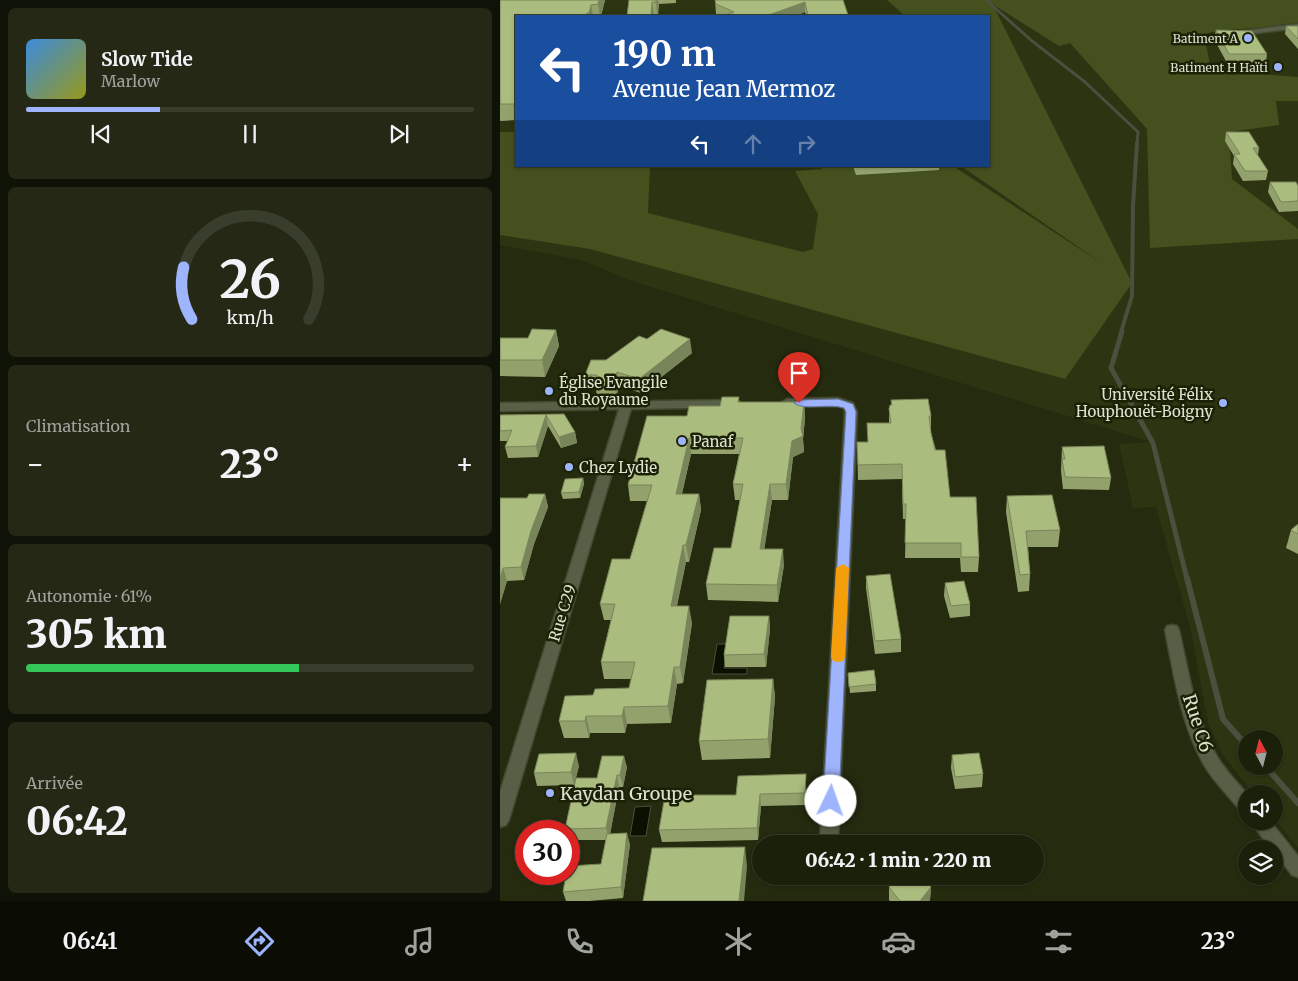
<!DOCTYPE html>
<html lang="fr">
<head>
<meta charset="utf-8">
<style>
	:root { --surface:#1b200b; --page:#242814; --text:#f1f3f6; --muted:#a0a39d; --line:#393e2c; --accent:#9eb4fd }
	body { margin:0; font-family:Merriweather,serif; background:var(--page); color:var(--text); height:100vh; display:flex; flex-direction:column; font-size:19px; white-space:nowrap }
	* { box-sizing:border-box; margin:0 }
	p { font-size:16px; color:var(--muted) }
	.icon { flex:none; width:28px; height:28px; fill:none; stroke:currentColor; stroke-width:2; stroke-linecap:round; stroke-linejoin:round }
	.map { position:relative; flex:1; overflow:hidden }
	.sheet { display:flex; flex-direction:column; gap:8px; padding:8px; background:#0f1206; width:500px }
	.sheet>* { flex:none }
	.guide { position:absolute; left:15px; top:15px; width:475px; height:152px; border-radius:0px; box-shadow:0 1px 4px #0004,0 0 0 1px var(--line); background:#1a4fa0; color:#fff; overflow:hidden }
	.needle { width:32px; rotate:353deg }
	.buttons { position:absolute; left:738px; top:730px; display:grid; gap:10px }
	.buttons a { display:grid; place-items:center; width:45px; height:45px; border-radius:50%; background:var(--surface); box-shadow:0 1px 4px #0004,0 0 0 1px var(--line); font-size:25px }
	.speed { position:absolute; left:15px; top:820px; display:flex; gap:10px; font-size:25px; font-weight:700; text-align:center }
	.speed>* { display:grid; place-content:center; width:65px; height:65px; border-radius:50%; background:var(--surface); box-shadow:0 1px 4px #0004,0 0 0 1px var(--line); line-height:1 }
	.speed .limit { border:8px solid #d22; background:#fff; color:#111 }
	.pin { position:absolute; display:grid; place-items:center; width:42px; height:42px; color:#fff; margin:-51px -21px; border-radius:50% 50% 50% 0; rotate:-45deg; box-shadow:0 0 5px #0007 }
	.pin .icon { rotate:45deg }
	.me { position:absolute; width:55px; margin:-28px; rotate:3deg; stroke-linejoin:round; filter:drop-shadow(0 0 4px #0008) }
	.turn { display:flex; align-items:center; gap:18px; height:105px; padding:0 15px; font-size:22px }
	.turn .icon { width:65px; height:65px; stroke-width:2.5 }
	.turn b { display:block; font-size:35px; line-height:42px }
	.lanes { display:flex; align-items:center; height:48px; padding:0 15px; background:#0003; justify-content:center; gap:25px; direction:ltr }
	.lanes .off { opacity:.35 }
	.big { font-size:38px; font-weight:800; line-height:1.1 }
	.sheet .widget { flex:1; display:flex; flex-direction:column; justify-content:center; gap:8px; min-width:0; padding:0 18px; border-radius:8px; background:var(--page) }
	.sheet .dial { align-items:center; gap:0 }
	.dial svg { height:130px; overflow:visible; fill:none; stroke:var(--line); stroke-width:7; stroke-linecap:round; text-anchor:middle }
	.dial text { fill:var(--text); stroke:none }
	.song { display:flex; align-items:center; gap:15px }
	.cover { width:60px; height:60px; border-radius:8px; background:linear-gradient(135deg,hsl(210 70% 55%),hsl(60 70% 35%)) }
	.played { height:5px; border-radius:2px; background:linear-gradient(90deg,var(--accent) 30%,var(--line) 30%) }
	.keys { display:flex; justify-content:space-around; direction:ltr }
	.heat { display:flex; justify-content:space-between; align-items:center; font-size:28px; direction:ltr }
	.charge { height:8px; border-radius:4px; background:linear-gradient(90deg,#34c759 61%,var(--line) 0) }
	.trip { position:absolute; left:252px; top:835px; width:292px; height:50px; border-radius:25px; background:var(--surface); box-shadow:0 1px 4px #0004,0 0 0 1px var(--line); font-weight:800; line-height:50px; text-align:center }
	.tabs { display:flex; height:80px; justify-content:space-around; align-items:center; background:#0b0d04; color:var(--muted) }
	.tabs .icon { width:35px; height:35px }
	.tabs .on { color:var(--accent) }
	.tabs b { font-size:22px; color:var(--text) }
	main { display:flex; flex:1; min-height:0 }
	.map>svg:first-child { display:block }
</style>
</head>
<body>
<main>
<section class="sheet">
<div class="widget">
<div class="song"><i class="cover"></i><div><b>Slow Tide</b><p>Marlow</p></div></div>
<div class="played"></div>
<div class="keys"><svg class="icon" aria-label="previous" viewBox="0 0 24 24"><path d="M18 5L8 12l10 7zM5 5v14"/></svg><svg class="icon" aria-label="pause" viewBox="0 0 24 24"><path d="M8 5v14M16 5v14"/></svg><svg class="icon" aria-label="next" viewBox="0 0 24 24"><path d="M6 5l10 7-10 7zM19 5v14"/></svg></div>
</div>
<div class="widget dial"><svg viewBox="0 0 100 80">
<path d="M14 69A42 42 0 1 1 86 69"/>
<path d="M14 69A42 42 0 0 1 9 37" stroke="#9eb4fd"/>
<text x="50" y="56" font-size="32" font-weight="700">26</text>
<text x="50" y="72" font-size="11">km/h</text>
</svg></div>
<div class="widget"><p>Climatisation</p>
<div class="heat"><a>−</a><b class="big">23°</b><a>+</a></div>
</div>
<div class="widget"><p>Autonomie · 61%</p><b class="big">305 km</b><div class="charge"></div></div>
<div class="widget"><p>Arrivée</p><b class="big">06:42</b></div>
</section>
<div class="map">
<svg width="798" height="901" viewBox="0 0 798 901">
	<rect width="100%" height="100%" fill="#242b0f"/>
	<path fill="#2c3411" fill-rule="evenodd" d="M0 0H798V848L774 818V794H754L722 754 708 722 690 627 656 507 633 508 619 444 651 442 129 280 81 260 0 245ZM16 16H489V166H16ZM746 739H774V766H746Z"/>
	<g fill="#44501e">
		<path d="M387 0H484L493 5 632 283 565 379 90 249 0 235V132H16V166H150L148 213 303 252 313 249 318 214 295 171 322 169V166H453L603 264 461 166H489V16H405Z"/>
		<path d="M486 0H798V23C787 23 777 26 767 27 746 29 724 29 704 34L711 70 798 77V101H776L779 125 729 132 732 179 798 229V239L650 248 647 129 570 43 559 46Z"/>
	</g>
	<g fill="#0b1100" stroke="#4a4f3e">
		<path d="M217 644H227L224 668H247V674H212Z"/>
		<path d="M151 806 146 836H130L135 807Z"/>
	</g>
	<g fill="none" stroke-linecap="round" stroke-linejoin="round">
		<path stroke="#4a4f3e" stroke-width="3" d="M486 0 532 41 585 82 638 132 637 144"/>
		<path stroke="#4a4f3e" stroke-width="4" d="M621 332 632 296 633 206 637 143"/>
		<path stroke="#4a4f3e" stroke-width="5" d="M622 331 611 368 653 443 687 579"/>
		<g stroke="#4a4f3e" stroke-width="6">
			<path d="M687 578 723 719 746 745"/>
			<path d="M765 766 798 803"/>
		</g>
		<defs>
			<g id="street">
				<path d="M798 24V28L734 36 731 34 734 32Z"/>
				<path d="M338 398 353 403 357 412 338 840 336 844H322L320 840 345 412 344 408 337 406 287 407 281 403 287 399Z"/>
				<path d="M237 400 243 404 241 407 131 409 9 820 6 825 0 827V792L119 409 0 411V403Z"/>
				<path d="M672 625 677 626 679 630C689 672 695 721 718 758 726 771 737 782 747 794L746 812 740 810C728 795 714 782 704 765 681 724 674 675 665 630L667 626Z"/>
				<path d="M750 821H770L798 856V877L792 875 774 852V849H771Z"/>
			</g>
		</defs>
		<use href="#street" stroke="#41482e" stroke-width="3"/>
		<use href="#street" fill="#585f47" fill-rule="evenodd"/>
	</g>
	<g fill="#93a26d">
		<path d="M0 0H105L101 16H16V120L0 121Z"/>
		<path d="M129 0H176V3L159 4 158 16H127Z"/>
		<path d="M215 0H343L348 16H306L305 12 295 16H220L216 14Z"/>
		<path d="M786 26H798V49L785 34Z"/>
		<path d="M716 30 767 54 766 62 727 63 714 39Z"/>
		<path d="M726 132 759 148 758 155 768 171 766 180 743 181 733 164 734 156 725 141Z"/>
		<path d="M353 166H439V170L356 175Z"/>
		<path d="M770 182 798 186V211L779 212 768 192Z"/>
		<path d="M56 330 59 346 45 377 0 376V338H28Z"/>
		<path d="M192 353 141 393 120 386 116 396 97 397 96 389H88L85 375 106 360Z"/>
		<path d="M239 397V402H304L305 418 303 439 304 452 293 457 288 500H272L264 549 284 565 278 602 208 600 206 584 231 548 240 500H235L233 484 239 454H191L182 494H199L201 510 189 562H186L177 606 192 623 183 683 177 684 171 723 127 724 125 733H90L89 738H64L59 721 93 695 129 688 131 679H104L101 662 111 620H104L100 604 130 559 147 501H130L128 485 187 416 220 406Z"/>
		<path d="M391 400 431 416V433L450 497 479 557 478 572H461L460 558H405L406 519H403L402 479 358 480 357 442H368L389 423V409L391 405Z"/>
		<path d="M64 414 75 432 77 443 61 448 48 426 38 457 8 458 5 447 8 441H0V415Z"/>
		<path d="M562 447 611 478 609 490 563 489 561 471Z"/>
		<path d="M83 478 84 484 80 498 63 499 61 493Z"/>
		<path d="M45 494 48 507 34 544 24 580 7 581 0 604V498H27Z"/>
		<path d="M507 496 560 530 558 547H528L530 574 529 591 518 592 506 512Z"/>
		<path d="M798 524V554L786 548 791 530Z"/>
		<path d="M366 576 401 639V652L375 654 366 588Z"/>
		<path d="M445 583 470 604V616L450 618 444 596Z"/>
		<path d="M269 616 270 629 266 667H225L224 655Z"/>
		<path d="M348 673 376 684V691L350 693Z"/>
		<path d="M273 679 275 697 270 758 202 760 199 741Z"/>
		<path d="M452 755 483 774 482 787 455 789 451 768Z"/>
		<path d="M79 766 74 785 37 786 34 773Z"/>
		<path d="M127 767 123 787H119L110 834 130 844 123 898 89 901H66L63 892 101 864 106 840H69V831H65V829L97 778Z"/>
		<path d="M306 774V805L261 806 258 840 162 842 159 830 180 795H236Z"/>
		<path d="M389 887H431L430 900 429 901H390L389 900Z"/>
	</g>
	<g fill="#788459">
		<path d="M99 0H105L101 16H100L98 4Z"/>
		<path d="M156 0H158L159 4 157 16Z"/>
		<path d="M152 2 154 16H151Z"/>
		<path d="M305 2V12L295 16H266Z"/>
		<path d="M91 5 93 16H90L89 13Z"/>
		<path d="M56 330 59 346 45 377 42 360Z"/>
		<path d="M190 339 192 353 141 393 139 379Z"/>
		<path d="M117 372 120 386 116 396 114 382Z"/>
		<path d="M304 402 305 418 303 439 304 452 293 457 288 500 286 484 292 441 301 429Z"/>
		<path d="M46 415 48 426 38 457 36 446Z"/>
		<path d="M75 432 77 443 61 448 59 437Z"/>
		<path d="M189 438 191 454 178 510 176 494Z"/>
		<path d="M83 478 84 484 80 498 79 492Z"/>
		<path d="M270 484 272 500 262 565 260 549Z"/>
		<path d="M45 494 48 507 34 544 24 580 21 567 31 531Z"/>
		<path d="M199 494 201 510 189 562 186 545Z"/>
		<path d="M183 545 186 562 173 623 171 606Z"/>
		<path d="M283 549 284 565 278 602 277 585Z"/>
		<path d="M3 568 7 581 0 604V579Z"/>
		<path d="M189 606 192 623 183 683 180 667Z"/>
		<path d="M269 616 270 629 266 667 264 654Z"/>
		<path d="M174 667 177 684 171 723 168 706Z"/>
		<path d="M273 679 275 697 270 758 268 739Z"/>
		<path d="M124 707 127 724 125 733 122 716Z"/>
		<path d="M86 716 90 733 89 738 85 721Z"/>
		<path d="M76 753 79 766 74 785 71 772Z"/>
		<path d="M124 756 127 767 123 787 120 775Z"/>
		<path d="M306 774V805L305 793Z"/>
		<path d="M117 775 119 787 109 840 106 828Z"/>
		<path d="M260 794 261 806 258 840 257 828Z"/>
		<path d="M127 833 130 844 123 898 121 887Z"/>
		<path d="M245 847 247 866 244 901H239Z"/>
		<path d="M431 887 430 900 429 901H420Z"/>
	</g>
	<g fill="#abbc7f" stroke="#788459">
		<path d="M0 0H99L98 4 91 5 89 13H87L86 16H16V104H0Z"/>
		<path d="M129 0H156V2H152L151 15 127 16Z"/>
		<path d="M215 0H343L348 15 308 16 305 2 266 16H225V15L234 12 216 4Z"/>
		<path d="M786 26H798V39Z"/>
		<path d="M716 30 752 31 767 54H729Z"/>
		<path d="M726 132H749L759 148H753L768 171H745L734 154H740Z"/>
		<path d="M770 182H796L798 186V201L781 202Z"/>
		<path d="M32 329 56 330 42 360H0V338H28Z"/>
		<path d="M161 329 190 339 139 379 117 372 114 382H95L97 375H85L91 360H106L139 336 147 339Z"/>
		<path d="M222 397H239L238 402H304L301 429 303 436 292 441 286 484H270L260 549H283L277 585 206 584 214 548H231L243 484H233L243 438H189L176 494H199L186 545H183L171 606H189L180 667H174L168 706 124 707 122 716H86L85 721H59L65 696 93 695 95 689 129 688 135 662H101L115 604H100L112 559H130L152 485H128L147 416H187L189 406H220Z"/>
		<path d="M428 399 431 416H429L431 433 435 450H445L450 497H476L479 557H461V543H405L406 504H403L402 464 358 465 357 442H368L367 423H391L389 409 390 405H392L391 400Z"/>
		<path d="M64 414 75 432 59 437 46 415 36 446 5 447 12 430 0 431V415Z"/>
		<path d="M604 446 611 478 565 477 562 459H565L562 447Z"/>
		<path d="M83 478 79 492 61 493 65 479Z"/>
		<path d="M29 494H45L31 531 21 567 3 568 0 579V498H27Z"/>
		<path d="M552 495 560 530 526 531 530 574 520 575 507 496Z"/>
		<path d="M798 524V534L791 530Z"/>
		<path d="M390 574 401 639 375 641 366 576Z"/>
		<path d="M464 581 470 604 451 606 445 583Z"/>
		<path d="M230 616H269L264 654 224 655Z"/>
		<path d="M374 670 376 684 349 687 348 673Z"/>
		<path d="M273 679 268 739 199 741 207 680Z"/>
		<path d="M76 753 71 772 34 773 39 754Z"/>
		<path d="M479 753 483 774 455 777 452 755Z"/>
		<path d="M102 756H124L120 775H117L106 828 65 829 76 778H97Z"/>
		<path d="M306 774 305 793 260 794 257 828 159 830 166 789H179L178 795H236L238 776Z"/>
		<path d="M127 833 121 887 63 892 66 874H69V866L101 864 107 834Z"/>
		<path d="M245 847 239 901H143L152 848Z"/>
		<path d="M396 876H421L431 887 420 901H400L389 887Z"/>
	</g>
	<path fill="#9eb4fd" stroke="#6775a4" d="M338 399 353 404 356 412 339 801 336 806 331 808 325 806 323 801 346 412 344 408C330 403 303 411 294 403L299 400Z"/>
	<path fill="#f59e0b" d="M343 564 349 568 345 657 343 661 338 662 333 661 331 657 336 568Z"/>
	<g fill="#9eb4fd" stroke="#1b2105" stroke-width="2">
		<circle cx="748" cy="38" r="5"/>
		<circle cx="778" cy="67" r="5"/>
		<circle cx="49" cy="391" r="5"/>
		<circle cx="723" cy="403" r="5"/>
		<circle cx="182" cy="441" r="5"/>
		<circle cx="69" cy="467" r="5"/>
		<circle cx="50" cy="793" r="5"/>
	</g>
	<g text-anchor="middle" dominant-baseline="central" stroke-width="5" stroke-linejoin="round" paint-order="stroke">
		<g font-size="12" fill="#dce1d0" stroke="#1b2105" text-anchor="end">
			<text x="738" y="38">Batiment A</text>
			<text x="768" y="67">Batiment H Haïti</text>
		</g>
		<g font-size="15" fill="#dce1d0" stroke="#1b2105" text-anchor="start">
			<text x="59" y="382">Église Evangile<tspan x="59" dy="17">du Royaume</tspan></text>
			<text x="713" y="394" text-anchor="end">Université Félix<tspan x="713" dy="17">Houphouët-Boigny</tspan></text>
			<text x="192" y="441">Panaf</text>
			<text x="79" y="467">Chez Lydie</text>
		</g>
		<g font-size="15" fill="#dce1d0" stroke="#1b2105">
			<text transform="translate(62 613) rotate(-73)">Rue C29</text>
		</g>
		<g font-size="18" fill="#dce1d0" stroke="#1b2105">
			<text transform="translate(698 723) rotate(72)">Rue C6</text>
		</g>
		<g font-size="18" fill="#dce1d0" stroke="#1b2105" text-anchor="start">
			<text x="60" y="793">Kaydan Groupe</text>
		</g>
	</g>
</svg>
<div class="buttons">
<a><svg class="needle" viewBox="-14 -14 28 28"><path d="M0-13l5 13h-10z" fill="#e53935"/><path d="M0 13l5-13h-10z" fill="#a0a39d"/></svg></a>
<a><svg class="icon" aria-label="sound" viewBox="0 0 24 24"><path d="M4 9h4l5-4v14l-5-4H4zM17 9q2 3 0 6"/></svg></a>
<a><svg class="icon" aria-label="layers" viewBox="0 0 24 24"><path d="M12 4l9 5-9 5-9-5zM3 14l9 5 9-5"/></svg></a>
</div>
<div class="speed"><div class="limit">30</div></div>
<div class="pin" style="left:299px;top:403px;background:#d93025"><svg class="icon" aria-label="arrive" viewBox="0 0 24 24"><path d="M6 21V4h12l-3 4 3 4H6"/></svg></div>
<svg class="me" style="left:331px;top:801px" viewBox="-20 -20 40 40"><circle r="19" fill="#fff"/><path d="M0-13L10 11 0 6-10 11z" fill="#9eb4fd"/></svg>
<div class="trip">06:42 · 1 min · 220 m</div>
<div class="guide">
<div class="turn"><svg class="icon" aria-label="left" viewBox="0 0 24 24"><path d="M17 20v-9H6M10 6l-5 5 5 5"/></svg><div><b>190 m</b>Avenue Jean Mermoz</div></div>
<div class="lanes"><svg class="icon" aria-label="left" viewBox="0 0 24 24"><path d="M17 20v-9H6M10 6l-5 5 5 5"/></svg><svg class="icon off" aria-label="ahead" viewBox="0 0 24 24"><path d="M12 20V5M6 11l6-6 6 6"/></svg><svg class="icon off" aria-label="right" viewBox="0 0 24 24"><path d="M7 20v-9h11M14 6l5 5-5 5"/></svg></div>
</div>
</div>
</main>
<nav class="tabs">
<b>06:41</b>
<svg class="icon on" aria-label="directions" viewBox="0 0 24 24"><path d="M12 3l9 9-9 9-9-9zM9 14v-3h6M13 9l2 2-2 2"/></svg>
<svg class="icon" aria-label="music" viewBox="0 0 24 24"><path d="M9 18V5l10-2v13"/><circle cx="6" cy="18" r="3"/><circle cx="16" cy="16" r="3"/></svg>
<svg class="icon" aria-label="phone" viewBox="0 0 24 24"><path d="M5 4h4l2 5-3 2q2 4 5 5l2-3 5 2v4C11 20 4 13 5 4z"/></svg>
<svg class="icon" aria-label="climate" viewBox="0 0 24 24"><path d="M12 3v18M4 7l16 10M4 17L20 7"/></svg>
<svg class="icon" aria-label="car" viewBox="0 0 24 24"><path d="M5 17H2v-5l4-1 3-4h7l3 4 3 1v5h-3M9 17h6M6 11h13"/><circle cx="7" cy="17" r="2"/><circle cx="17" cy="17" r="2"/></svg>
<svg class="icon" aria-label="filters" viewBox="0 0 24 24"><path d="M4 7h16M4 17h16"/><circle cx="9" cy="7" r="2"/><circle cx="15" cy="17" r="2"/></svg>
<b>23°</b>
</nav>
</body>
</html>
